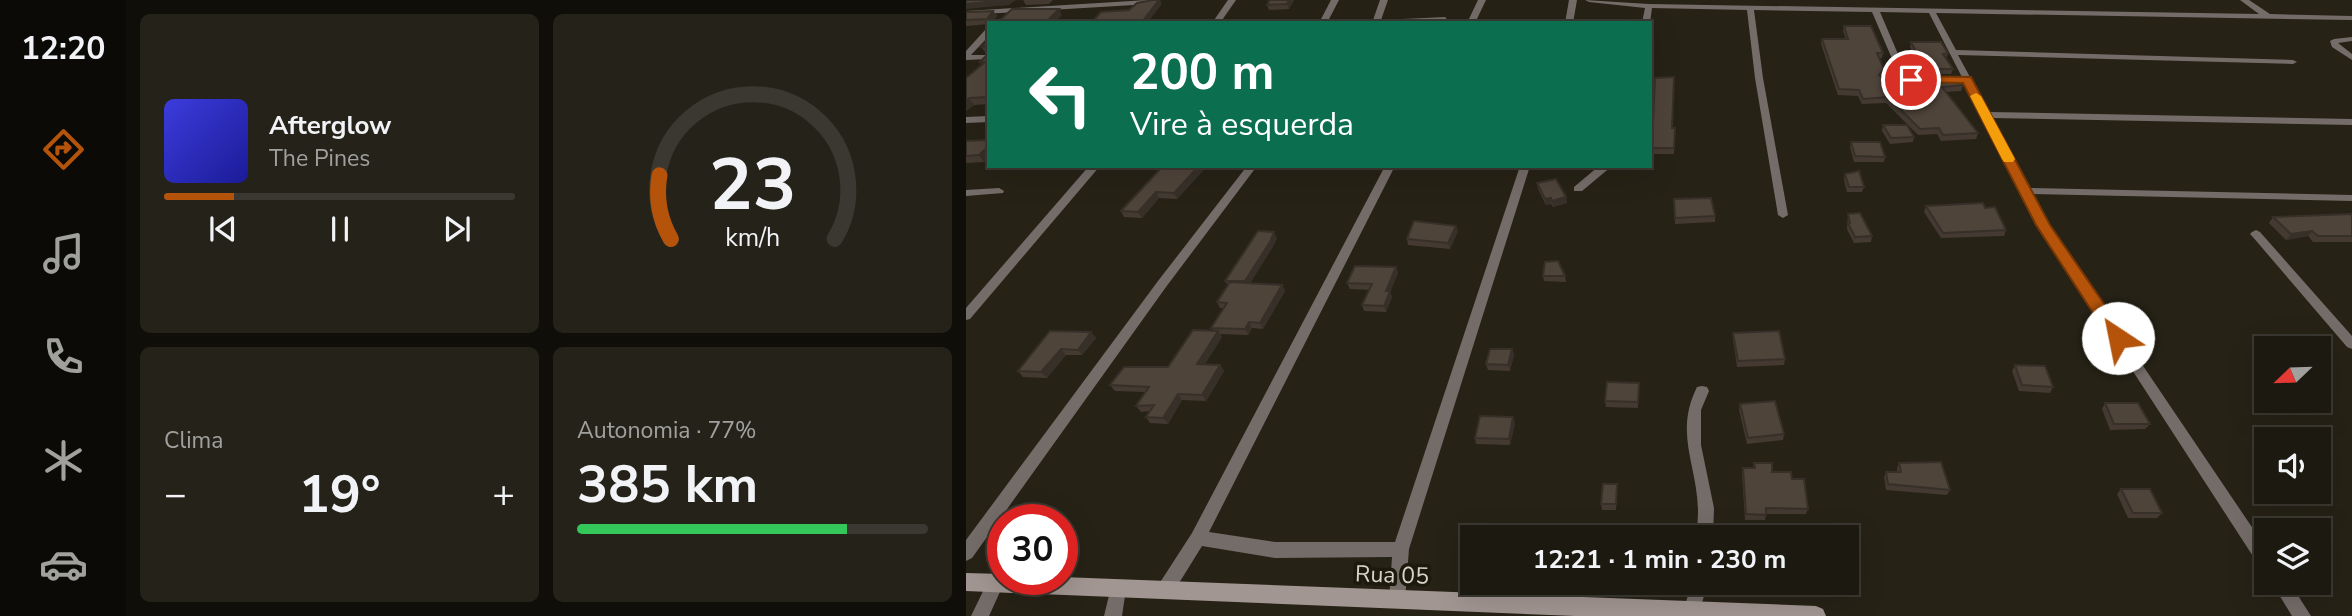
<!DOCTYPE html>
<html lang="pt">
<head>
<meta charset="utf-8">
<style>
	:root { --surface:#1c1a10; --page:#252319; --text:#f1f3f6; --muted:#a0a19f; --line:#3a3830; --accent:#b45309 }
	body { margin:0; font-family:"Nunito Sans",sans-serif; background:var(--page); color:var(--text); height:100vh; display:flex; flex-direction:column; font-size:26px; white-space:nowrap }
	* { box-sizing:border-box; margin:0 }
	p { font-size:23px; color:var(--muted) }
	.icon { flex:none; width:38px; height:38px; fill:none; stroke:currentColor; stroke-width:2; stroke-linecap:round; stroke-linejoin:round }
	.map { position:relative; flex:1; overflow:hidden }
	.sheet { display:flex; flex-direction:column; gap:14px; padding:14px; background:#0f0e09; width:840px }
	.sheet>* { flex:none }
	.guide { position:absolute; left:21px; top:21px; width:665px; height:147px; border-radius:0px; box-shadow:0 7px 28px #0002,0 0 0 2px var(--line); background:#0b6e4f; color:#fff; overflow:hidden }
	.needle { width:46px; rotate:247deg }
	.fabs { position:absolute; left:1288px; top:336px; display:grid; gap:14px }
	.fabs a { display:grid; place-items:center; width:77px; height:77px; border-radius:0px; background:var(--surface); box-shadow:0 7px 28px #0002,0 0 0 2px var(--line); font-size:35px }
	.speed { position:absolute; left:21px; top:504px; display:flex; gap:14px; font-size:35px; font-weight:700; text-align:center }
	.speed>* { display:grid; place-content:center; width:91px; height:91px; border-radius:50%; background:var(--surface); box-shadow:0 7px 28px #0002,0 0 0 2px var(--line); line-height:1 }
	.speed .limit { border:10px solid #d22; background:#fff; color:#111 }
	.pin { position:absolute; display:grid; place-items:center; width:60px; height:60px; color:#fff; margin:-30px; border:4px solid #fff; border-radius:50%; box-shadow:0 2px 7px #0007 }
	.me { position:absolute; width:77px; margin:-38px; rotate:326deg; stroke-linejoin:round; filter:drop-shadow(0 0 5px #0008) }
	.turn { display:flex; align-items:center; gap:24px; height:147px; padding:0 28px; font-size:32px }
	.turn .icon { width:91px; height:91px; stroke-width:2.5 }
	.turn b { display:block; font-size:49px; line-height:60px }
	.big { font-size:52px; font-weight:700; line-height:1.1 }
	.sheet .tile { flex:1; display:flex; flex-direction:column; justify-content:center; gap:10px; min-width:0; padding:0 24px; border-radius:10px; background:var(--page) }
	.sheet .dial { align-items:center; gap:0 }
	.dial svg { height:182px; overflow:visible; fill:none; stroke:var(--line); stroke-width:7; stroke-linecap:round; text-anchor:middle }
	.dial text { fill:var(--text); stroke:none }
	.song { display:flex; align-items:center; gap:21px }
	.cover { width:84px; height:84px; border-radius:10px; background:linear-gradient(135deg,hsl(240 70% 55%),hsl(240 70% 35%)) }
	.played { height:7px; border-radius:4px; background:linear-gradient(90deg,var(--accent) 20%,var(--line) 20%) }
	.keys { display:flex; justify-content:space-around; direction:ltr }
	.heat { display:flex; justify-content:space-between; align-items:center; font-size:38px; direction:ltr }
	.charge { height:10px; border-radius:5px; background:linear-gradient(90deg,#34c759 77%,var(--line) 0) }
	.sheet .tiles { flex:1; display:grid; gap:14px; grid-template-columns:repeat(2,1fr) }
	.trip { position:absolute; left:494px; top:525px; width:399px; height:70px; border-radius:0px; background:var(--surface); box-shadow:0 7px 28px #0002,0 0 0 2px var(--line); font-weight:700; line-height:70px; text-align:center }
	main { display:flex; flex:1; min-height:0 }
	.menu { display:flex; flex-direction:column; width:126px; justify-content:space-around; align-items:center; background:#0b0a06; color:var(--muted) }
	.menu .icon { width:49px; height:49px }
	.menu .on { color:var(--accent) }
	.menu b { font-size:32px; color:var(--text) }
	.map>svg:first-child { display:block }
</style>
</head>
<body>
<main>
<nav class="menu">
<b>12:20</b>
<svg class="icon on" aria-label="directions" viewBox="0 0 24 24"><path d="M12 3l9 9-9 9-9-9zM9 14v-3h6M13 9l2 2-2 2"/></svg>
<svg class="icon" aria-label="music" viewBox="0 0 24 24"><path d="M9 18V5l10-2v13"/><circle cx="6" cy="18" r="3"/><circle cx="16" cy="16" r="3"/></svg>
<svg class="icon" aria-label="phone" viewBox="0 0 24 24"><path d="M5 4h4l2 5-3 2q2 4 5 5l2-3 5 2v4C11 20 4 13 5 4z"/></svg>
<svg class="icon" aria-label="climate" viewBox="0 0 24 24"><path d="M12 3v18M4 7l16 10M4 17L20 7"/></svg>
<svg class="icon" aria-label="car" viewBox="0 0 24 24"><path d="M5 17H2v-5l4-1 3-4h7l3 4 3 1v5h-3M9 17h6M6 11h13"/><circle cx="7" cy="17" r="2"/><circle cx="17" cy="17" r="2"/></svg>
</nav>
<section class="sheet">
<div class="tiles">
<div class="tile">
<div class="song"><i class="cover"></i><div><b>Afterglow</b><p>The Pines</p></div></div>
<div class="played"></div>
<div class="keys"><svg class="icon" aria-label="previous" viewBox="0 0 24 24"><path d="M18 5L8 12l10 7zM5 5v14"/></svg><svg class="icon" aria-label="pause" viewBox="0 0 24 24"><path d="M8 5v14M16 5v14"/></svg><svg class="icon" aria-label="next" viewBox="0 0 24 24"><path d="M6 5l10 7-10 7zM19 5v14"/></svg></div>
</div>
<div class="tile dial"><svg viewBox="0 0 100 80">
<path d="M14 69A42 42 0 1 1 86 69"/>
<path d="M14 69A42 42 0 0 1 9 41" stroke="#b45309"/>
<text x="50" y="56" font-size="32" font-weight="700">23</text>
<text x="50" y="72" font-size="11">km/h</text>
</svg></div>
<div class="tile"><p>Clima</p>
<div class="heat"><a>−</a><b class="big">19°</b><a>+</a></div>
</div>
<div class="tile"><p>Autonomia · 77%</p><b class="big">385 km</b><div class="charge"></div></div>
</div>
</section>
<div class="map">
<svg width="1386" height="616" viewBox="0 0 1386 616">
	<rect width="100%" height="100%" fill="#262216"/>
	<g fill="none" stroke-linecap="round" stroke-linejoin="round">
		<g fill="#746c69" fill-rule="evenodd">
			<path d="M182 0 189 2 185 4 0 15V11Z"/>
			<path d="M262 0H270L254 23H246Z"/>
			<path d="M365 0H373L361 23H353Z"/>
			<path d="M414 0H422L415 20 479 17 485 23H385L389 21 407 20Z"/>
			<path d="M512 0H520L509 23H501Z"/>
			<path d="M603 0H611L607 23H599Z"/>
			<path d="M619 0 683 4 1293 14 1274 0H1283L1304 14 1386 16V20L970 13 990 50 1327 60 1331 62 1327 64 992 55 1023 112 1386 119V125L1026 118 1063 188 1386 195V201L1066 194 1082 225 1300 548V570L1294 567 1072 225 963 13 914 12 938 68 934 71 930 68 906 12 788 10 797 78 822 215 817 218 812 215 789 78 781 10 686 8 684 23H676L679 8 623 2Z"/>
			<path d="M20 29H23V36L5 55H23V59L0 60V51Z"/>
			<path d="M1386 37V41L1372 43 1386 54V60L1366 47 1364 41 1368 39Z"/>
			<path d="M23 116V122L0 123V117Z"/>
			<path d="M123 166H134L4 319 0 320V308Z"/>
			<path d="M281 166H291L200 287 6 558 0 561V540L192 281Z"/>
			<path d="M419 166H429L243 532 309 542H429L554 166H564L443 549 439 600 437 606 431 608 425 606 423 600 426 557 309 558 236 546 205 596 199 598 193 596 191 590 193 584 226 533Z"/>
			<path d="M633 166H646L616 191H608V187Z"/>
			<path d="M33 188 38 191 37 193 0 196V190Z"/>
			<path d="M1290 230 1294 232 1386 336V349L1381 347 1286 236 1284 234 1286 232Z"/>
			<path d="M736 386 741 387 743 391 735 410V445L748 508 747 537H731C731 528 732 519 732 510 731 464 708 433 731 387Z"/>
			<path d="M30 575 36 577 38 583 23 616H5L24 577Z"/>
			<path d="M152 581 158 583 160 589 156 616H138L146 583Z"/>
			<path d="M726 583H742L732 616H720L717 611Z"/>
			<path d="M1306 583H1324L1345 616H1326Z"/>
		</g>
		<path fill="#a29692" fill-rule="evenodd" d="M0 573 37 574V579H96V577L850 606 857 609 860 616H609L0 591Z"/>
	</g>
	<g fill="#443a32">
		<path d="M57 0H87L83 4 60 5Z"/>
		<path d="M304 0H328L323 9 303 10 301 5Z"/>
		<path d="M27 11 31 16 26 23H23V24L0 26V12Z"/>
		<path d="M878 26 917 53 916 58H913L918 69 917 75 915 77 918 80 997 85 995 91 979 92 1012 133 1010 139 975 141 971 134 952 135 920 103 896 104 892 96 872 95 855 44 856 39H880L877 31Z"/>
		<path d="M23 39V52H19L15 47Z"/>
		<path d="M945 42 982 53 980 59 987 69 985 74H953L954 69 944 47Z"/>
		<path d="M23 53V104L8 105 0 111V78L16 65 14 62Z"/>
		<path d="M689 78 706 128H709L708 154H686Z"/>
		<path d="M917 125 948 137 947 142 924 144 916 131Z"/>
		<path d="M23 140V157L18 162 0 163V141Z"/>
		<path d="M885 142 919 157 918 162H888L884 147Z"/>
		<path d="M197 166H241L211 199 193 198 176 218 158 217 155 211Z"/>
		<path d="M879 174 898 187 896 192H881L878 180Z"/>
		<path d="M571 183 600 197 601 203 587 207 585 204 580 205 572 189Z"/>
		<path d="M708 199 749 216V222L709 224Z"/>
		<path d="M960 206 1019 208 1040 230 1038 236 975 238 958 212Z"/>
		<path d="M882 214 906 236 905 242 888 243 881 229Z"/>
		<path d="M1386 214V242H1347L1342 236 1320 240 1303 223 1307 217Z"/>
		<path d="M492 231 484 249 442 245 441 239Z"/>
		<path d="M311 238 306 248 284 283 316 285 319 291 297 329 286 328 282 335 254 334 256 337 239 364 254 365 258 371 240 401 216 400 202 424 184 423 180 417 184 411 175 412 170 406 179 392 149 391 144 385 202 367 247 330 245 328 258 308H254L251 302 262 285 259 281Z"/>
		<path d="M430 267 432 273 424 292 426 297 420 312 398 311 396 305 404 290 384 289 381 283Z"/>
		<path d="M577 276H599L600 282 578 281Z"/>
		<path d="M125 332 130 338 116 355H100L81 378 57 377 52 371Z"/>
		<path d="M767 333 819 359 818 365 771 367 767 339Z"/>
		<path d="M546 349 548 355 544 371 522 370 520 364Z"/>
		<path d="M1049 365 1087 387 1084 393 1053 391 1046 371Z"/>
		<path d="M673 383 672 408 640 407 639 401Z"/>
		<path d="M1139 403 1184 424 1179 429 1144 430 1136 409Z"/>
		<path d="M774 404 818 434 817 440 781 444 773 410Z"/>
		<path d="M549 423 544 445 510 444 509 438Z"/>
		<path d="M788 463 806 472 826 479 842 509 840 514H800L799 520H779L776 474 777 468H787Z"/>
		<path d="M933 463 984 490 981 495 920 490 918 477 920 472H931V468Z"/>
		<path d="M1155 489 1196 513 1191 518H1162L1151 494Z"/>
		<path d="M651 490 650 510H636L635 504Z"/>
	</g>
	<g fill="#373029">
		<path d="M40 0H50L43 5 0 9V4Z"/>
		<path d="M193 0H194L196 4 181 23H175Z"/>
		<path d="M323 0H328L323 9 321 4Z"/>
		<path d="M93 9 96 15 88 23H79Z"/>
		<path d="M27 11 31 16 26 23H24L21 19Z"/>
		<path d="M3 98 8 105 0 111V101Z"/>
		<path d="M23 146V157L18 162 13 155Z"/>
		<path d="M233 166H241L211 199 208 193Z"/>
		<path d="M190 192 193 198 176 218 172 212Z"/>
		<path d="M600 197 601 203 587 207 586 201Z"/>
		<path d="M585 198V204L580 205 579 199Z"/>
		<path d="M490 226 492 231 484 249 482 243Z"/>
		<path d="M1346 231 1342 236 1320 240 1325 234Z"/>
		<path d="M308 232 311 238 306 248 282 287 279 281Z"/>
		<path d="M430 267 432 273 424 292 426 297 420 312 418 306 420 291Z"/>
		<path d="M316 285 319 291 297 329 294 323Z"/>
		<path d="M283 322 286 328 282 335 279 329Z"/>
		<path d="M252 331 256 337 235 370 231 364Z"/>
		<path d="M125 332 130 338 116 355 112 350Z"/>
		<path d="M95 349 100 355 81 378 75 372Z"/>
		<path d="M546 349 548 355 544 371 542 365Z"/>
		<path d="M254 365 258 371 240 401 236 395Z"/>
		<path d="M212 394 216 400 202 424 197 418Z"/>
		<path d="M547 417 549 423 544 445 543 439Z"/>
	</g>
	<g fill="#4f443a" stroke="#373029" stroke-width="2">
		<path d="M0 0H40L0 4Z"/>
		<path d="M187 0H193L175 23H125L135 12 163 10 171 3Z"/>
		<path d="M304 0H323L321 4 301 5Z"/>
		<path d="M46 9H93L79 23H31Z"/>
		<path d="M27 11 21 19 0 20V12Z"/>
		<path d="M878 26H905L917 53H911L918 69 913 75 918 80 993 79 997 85 976 87 1012 133 977 135 973 128 954 129 922 97 897 99 893 90 873 89 856 39H882Z"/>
		<path d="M23 39V46L15 47Z"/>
		<path d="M945 42H975L982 53 977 54 987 69H954L958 67Z"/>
		<path d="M23 53V97L3 98 0 101V78L19 62H14Z"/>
		<path d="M708 77 706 128H709L708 148H686L689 78Z"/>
		<path d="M917 125H941L948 137 925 138Z"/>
		<path d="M23 140V146L13 155 0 156V141Z"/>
		<path d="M885 142H914L919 157 889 156Z"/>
		<path d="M197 166H233L208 193 190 192 172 212 155 211Z"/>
		<path d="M893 171 898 187H883L879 174Z"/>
		<path d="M590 179 600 197 586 201 585 198 579 199 571 183Z"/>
		<path d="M745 198 749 216 709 218 708 199Z"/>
		<path d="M1017 203 1019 208 1029 207 1040 230 977 233 960 206Z"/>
		<path d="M894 213 906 236 889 237 882 223H884L882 214Z"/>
		<path d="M1386 214V236H1352L1346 231 1325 234 1307 217Z"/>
		<path d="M448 221 490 226 482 243 441 239Z"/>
		<path d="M292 231 308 232 304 242 279 281H259Z"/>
		<path d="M592 261 599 276H577L579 262Z"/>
		<path d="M389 266 430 267 420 291H424L418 306 396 305 406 284 381 283Z"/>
		<path d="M264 282 316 285 294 323 283 322 279 329 245 328 261 303 251 302Z"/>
		<path d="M227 330 252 331 231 364 254 365 236 395 212 394 197 418 180 417 188 405 170 406 183 387 144 385 158 367H202Z"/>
		<path d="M84 331 125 332 112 350 95 349 75 372 52 371Z"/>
		<path d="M813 331 819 359 772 361 767 333Z"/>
		<path d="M524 349H546L542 365 520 364Z"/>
		<path d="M1049 365 1079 366 1087 387 1056 385Z"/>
		<path d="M641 382 673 383 672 402 639 401Z"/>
		<path d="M809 401 818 434 782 438 774 404Z"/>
		<path d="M1139 403H1172L1184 424H1148Z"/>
		<path d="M514 416 547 417 543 439 509 438Z"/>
		<path d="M975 462 984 490 922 484 920 472H935L933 463Z"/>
		<path d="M788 463H806V472H825L826 479H838L842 509 800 508V515L780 514 777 468H789Z"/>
		<path d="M637 484H651L650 504H635Z"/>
		<path d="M1155 489H1184L1196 513H1167Z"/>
	</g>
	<path fill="#b45309" stroke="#753606" stroke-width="2" d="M945 76 1005 77 1084 225 1158 333 1160 338 1158 342H1146L1070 225 997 83 941 82V77Z"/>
	<path fill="#f59e0b" d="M1010 93 1015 96 1049 159 1047 162H1038L1036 159 1004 96Z"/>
	<g text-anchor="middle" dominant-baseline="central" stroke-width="7" stroke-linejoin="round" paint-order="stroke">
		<g font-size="23" fill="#d6d3cb" stroke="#1d190d">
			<text transform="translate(426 575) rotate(2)">Rua 05</text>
		</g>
	</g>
</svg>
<div class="fabs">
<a><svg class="needle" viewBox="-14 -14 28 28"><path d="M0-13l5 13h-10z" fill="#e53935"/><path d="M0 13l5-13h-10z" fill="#a0a19f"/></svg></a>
<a><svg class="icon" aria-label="sound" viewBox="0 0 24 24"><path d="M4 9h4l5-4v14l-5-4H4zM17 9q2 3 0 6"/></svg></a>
<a><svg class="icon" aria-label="layers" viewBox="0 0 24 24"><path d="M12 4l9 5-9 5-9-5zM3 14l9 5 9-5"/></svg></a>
</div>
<div class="speed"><div class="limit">30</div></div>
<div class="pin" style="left:945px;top:80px;background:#d93025"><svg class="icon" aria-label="arrive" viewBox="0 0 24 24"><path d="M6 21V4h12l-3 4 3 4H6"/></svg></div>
<svg class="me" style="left:1152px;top:338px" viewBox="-20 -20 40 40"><circle r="19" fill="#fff"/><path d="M0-13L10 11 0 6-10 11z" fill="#b45309"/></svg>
<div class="trip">12:21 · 1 min · 230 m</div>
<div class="guide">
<div class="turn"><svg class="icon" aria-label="left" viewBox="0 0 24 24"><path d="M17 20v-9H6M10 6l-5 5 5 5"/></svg><div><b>200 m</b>Vire à esquerda</div></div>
</div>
</div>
</main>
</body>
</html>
